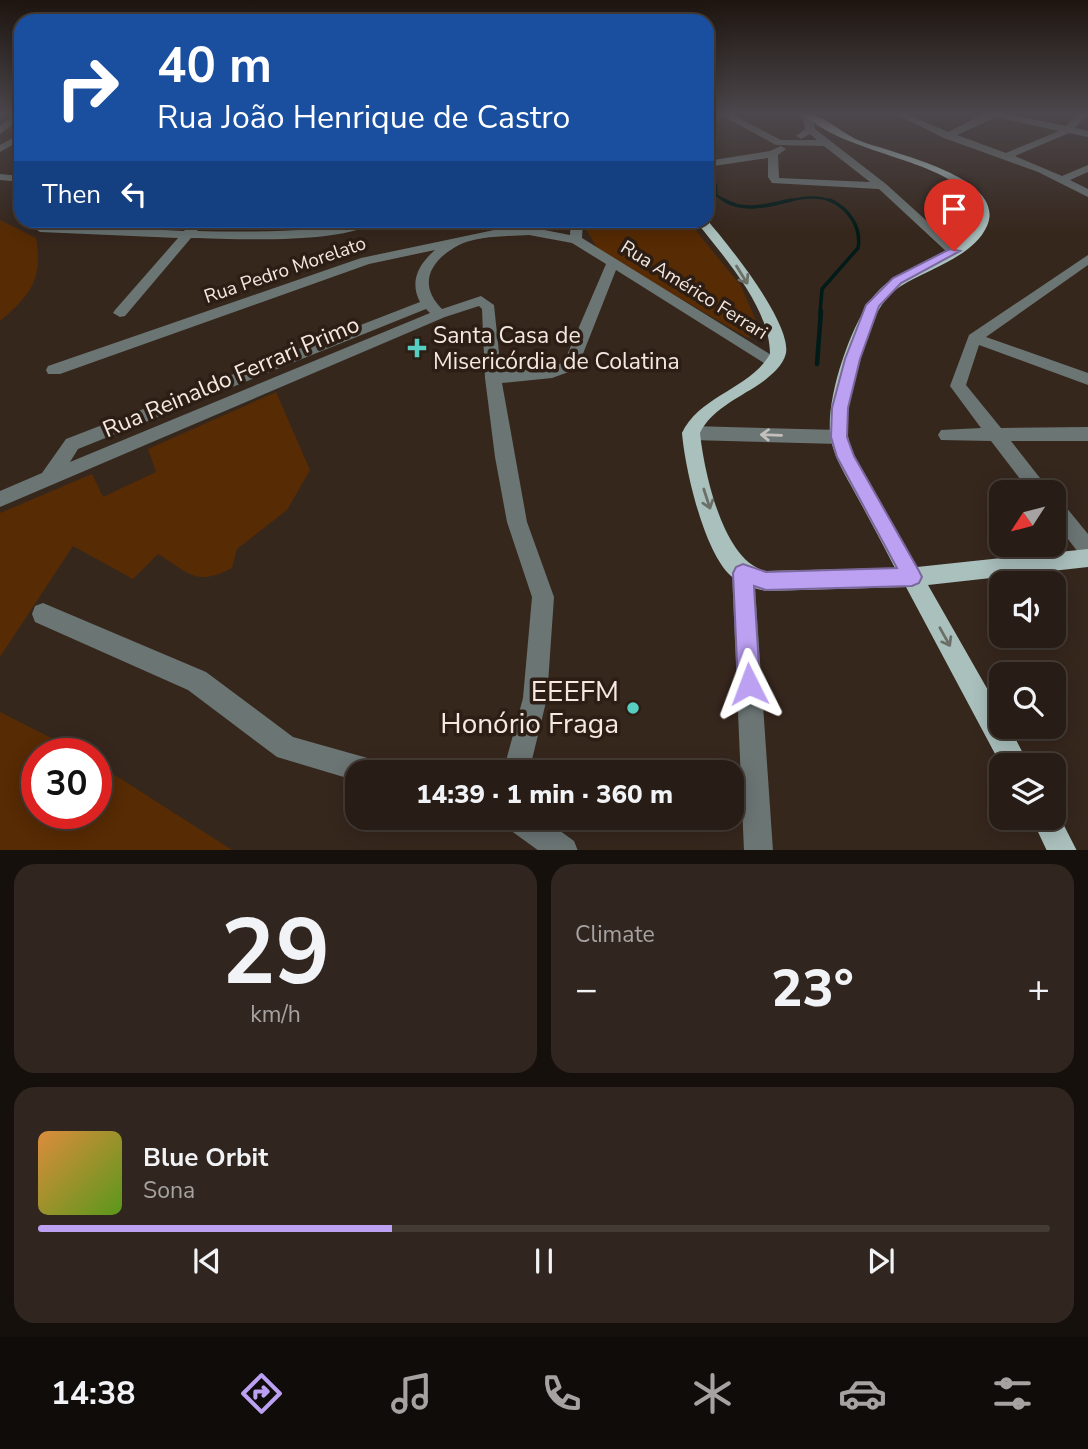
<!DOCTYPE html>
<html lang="en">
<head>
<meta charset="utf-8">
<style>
	:root { --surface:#281d16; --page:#30261f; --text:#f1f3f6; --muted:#a5a2a1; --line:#443b35; --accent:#bca0f2 }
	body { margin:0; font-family:"Nunito Sans",sans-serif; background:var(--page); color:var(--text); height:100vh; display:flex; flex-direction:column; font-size:26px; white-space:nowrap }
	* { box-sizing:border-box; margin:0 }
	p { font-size:23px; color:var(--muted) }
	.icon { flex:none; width:38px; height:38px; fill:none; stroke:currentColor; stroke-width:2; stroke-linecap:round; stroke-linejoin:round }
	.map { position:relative; height:850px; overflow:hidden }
	.side { display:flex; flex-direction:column; gap:14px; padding:14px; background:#16100c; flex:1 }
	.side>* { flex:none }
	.hud { position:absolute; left:14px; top:14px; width:700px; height:214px; border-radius:21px; box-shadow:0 4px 18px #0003,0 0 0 2px var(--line); background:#1a4fa0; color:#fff; overflow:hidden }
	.needle { width:46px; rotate:234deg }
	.fabs { position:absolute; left:989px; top:480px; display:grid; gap:14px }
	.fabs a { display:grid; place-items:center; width:77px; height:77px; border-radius:14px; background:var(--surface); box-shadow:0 4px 18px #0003,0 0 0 2px var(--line); font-size:35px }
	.speed { position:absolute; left:21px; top:738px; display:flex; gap:14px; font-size:35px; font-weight:700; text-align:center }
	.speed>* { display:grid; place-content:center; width:91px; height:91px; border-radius:50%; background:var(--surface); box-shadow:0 4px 18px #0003,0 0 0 2px var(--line); line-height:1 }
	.speed .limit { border:10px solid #d22; background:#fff; color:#111 }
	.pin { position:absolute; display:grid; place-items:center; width:60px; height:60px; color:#fff; margin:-72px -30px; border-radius:50% 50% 50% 0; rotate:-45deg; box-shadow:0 0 7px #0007 }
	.pin .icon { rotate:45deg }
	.me { position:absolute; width:77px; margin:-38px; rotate:357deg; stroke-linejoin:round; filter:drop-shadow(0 0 5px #0008) }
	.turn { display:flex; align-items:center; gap:24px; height:147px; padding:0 28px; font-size:32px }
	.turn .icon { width:91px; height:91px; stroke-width:2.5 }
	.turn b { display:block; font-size:49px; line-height:60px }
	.then { display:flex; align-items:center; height:66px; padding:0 28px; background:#0003; gap:14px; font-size:26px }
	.big { font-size:52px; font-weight:800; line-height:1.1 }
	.side .tile { flex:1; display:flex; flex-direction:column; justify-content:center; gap:10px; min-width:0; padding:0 24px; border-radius:21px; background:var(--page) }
	.side .dial { align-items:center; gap:0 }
	.dial b { font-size:91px; line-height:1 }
	.song { display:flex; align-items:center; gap:21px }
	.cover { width:84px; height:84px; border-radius:10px; background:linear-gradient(135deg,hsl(30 70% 55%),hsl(90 70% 35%)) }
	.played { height:7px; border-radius:4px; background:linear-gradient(90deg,var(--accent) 35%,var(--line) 35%) }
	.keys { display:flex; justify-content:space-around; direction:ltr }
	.heat { display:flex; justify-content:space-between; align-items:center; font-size:38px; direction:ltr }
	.side .tiles { flex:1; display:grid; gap:14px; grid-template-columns:1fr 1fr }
	.tile:last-child { grid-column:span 2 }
	.trip { position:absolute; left:345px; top:760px; width:399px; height:70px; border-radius:21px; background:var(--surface); box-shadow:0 4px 18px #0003,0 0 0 2px var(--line); font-weight:800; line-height:70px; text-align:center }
	.tab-bar { display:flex; height:112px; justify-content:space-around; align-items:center; background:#100c09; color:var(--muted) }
	.tab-bar .icon { width:49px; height:49px }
	.tab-bar .on { color:var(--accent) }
	.tab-bar b { font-size:32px; color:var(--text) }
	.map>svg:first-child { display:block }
</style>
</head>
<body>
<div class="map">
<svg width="1088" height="851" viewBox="0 0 1088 851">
	<rect width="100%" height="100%" fill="#36271d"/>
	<g fill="#572b04">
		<path d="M0 220 36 238C43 279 31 295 0 321Z"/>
		<path d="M587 220 688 221 741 286 760 330 748 338 599 251 587 231Z"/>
		<path d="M276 392 310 470 287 510 237 549 232 568C196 587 189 573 158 554L133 579 73 546 0 657V513L92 474 103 497 156 472 148 449Z"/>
		<path d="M0 712 83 754H37V814H96V763L232 850H0Z"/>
	</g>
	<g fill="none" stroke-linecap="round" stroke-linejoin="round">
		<g stroke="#011b18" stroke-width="2.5">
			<path d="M707 173 716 185V195L727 202"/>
			<path d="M783 202C800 198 817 194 834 202"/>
		</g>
		<g stroke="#011b18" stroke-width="3.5">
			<path d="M724 200C745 213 769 205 791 200"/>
			<path d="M820 313 822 289 858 248C862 227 848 208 830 200"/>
		</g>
		<path stroke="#011b18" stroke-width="4.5" d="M817 364 821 311"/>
		<g fill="#6b7574" fill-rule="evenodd">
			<path d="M18 113H21V119L0 134V126Z"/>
			<path d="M718 113H729L781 140H817L810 134 801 139 796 136 805 129 803 120 798 113H807L813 120 815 129 886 184 960 251 959 254H949L879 189 772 183 768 177V158L707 167V161L770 151 781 146 786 149 778 155 779 178 870 182 824 146 776 145Z"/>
			<path d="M893 113H905L948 132 986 113H1003L1066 126 1079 113H1088L1075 128 1088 131V137L1069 133 1015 156 1062 176 1088 165V172L1070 180 1088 189V197L1038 172 944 138ZM996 117 1059 131 1006 153 957 135Z"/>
			<path d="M21 133V140L0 152V145Z"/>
			<path d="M0 174 21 176V182L0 180Z"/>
			<path d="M193 220H206L197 231C236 232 275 232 314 229 336 227 357 220 380 220 345 245 235 239 191 238L125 316 120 317 113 313 115 310 178 238 40 232 34 228 40 224 184 231Z"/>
			<path d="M571 220H583L582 238 781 361 779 365H767L616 270 577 369 552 378 502 383 527 522 554 597 547 698 529 772H503L523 698 532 597 507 522 495 457 485 378 482 309 479 306 445 317 0 507V491L42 473 66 439 420 302C409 281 419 264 435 250L369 264 60 374H48L46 370 48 366 361 258 499 229 529 227 570 235ZM529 235 572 243 606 264 564 362 550 368 501 372 494 305 481 296 442 309C416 283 432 259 459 245 476 236 510 236 529 235ZM426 309 430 313 70 462 78 449Z"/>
			<path d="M1088 255V265L986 337 1088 373V385L979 345 966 385 1001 428 1088 427V441H1011L1051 492H1030L991 441 941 440 938 435 941 430 981 428 950 386 969 335Z"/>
			<path d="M691 426 839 430 845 432 848 437 845 442 839 444 691 440 685 438 682 433 685 428Z"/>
			<path d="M1054 499 1061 501 1088 534V559L1081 556 1054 521Z"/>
			<path d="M743 563 751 566 754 573 773 851H744L732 573 735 566Z"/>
			<path d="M43 603 206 672 293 737 371 759 380 763 384 772H357V781L277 757 188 690 35 622 32 614 35 606Z"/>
			<path d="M502 817H541L574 841 578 851H539L506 827Z"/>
		</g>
		<g fill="#aac0bd" fill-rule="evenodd">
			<path d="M802 113C822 113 840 132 858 140 886 152 1009 176 987 226 973 257 928 269 901 286 880 299 871 324 863 348 854 375 845 407 848 436 852 465 901 538 917 567L1088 549V567L928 585 1001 713V726H1009L1029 765H1001L906 587 766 591C754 588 740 585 731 576 704 552 685 469 682 433 700 395 750 389 770 354 770 307 723 256 695 220H707C728 244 791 322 786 353 783 367 768 378 758 385 738 398 710 411 700 433 704 471 723 562 766 571L895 568C882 543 869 518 855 493 846 476 835 459 831 440 824 404 848 334 868 304 874 295 881 287 890 281 913 266 1001 237 971 198 939 157 846 155 802 113Z"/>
			<path d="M1054 806 1077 851H1047L1031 817H1054Z"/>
		</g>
	</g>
	<defs><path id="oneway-shaft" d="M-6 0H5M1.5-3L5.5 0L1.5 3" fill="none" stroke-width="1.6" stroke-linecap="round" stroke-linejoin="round" transform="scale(1.75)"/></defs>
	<g stroke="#6b6f68">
		<use href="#oneway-shaft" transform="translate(742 275) rotate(58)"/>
		<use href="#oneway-shaft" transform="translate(707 499) rotate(72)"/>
		<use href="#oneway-shaft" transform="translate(945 637) rotate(61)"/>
	</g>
	<use stroke="#c3c0bc" href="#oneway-shaft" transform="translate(771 435) rotate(-178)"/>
	<linearGradient id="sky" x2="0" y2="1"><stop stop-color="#1e1510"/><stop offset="0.49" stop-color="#4c474c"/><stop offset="1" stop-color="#4c474c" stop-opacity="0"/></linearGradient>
	<rect width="1088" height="232" fill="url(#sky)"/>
	<path fill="#bca0f2" stroke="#7a689d" stroke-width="2" d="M950 249 960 251 901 283 879 306 860 359 848 408 847 437 854 456 919 571 922 577 919 583 912 586 766 590 754 586 760 684 757 692 749 695 741 692 738 684 733 573 736 567 743 564 766 572 897 568 837 457 831 437 832 408 845 359 866 305 893 278Z"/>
	<g fill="#57cec1" stroke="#2c1e14" stroke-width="2.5">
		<path d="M413.5 337.5h7v7h7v7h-7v7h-7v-7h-7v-7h7z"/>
		<circle cx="633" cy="708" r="7"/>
	</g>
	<g text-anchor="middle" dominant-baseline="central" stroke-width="7" stroke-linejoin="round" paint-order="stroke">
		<g font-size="19" fill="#f3e9e2" stroke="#2c1e14">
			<text transform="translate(285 270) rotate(-19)">Rua Pedro Morelato</text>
			<text transform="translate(694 290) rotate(32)">Rua Américo Ferrari</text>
		</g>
		<g font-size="23" fill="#f3e9e2" stroke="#2c1e14" text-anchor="start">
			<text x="433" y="335">Santa Casa de<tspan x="433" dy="26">Misericórdia de Colatina</tspan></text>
		</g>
		<g font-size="23" fill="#f3e9e2" stroke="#2c1e14">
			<text transform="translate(231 377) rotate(-23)">Rua Reinaldo Ferrari Primo</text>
		</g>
		<g font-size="28" fill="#f3e9e2" stroke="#2c1e14" text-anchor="end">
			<text x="619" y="692">EEEFM<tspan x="619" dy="32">Honório Fraga</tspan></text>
		</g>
	</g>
</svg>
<div class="fabs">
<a><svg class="needle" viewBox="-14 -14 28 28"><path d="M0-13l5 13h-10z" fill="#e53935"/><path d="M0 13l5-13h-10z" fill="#a5a2a1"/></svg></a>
<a><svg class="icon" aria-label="sound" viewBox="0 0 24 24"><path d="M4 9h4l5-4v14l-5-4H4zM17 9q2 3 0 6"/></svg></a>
<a><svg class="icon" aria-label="search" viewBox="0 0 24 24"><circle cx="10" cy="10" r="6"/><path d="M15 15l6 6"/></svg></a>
<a><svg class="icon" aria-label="layers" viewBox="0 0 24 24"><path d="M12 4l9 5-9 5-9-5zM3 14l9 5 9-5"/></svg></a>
</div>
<div class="speed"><div class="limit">30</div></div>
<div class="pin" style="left:954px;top:251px;background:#d93025"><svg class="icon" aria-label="arrive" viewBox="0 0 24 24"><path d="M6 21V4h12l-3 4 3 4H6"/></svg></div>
<svg class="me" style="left:749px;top:684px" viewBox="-20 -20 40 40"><path d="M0-17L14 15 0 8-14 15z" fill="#bca0f2" stroke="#fff" stroke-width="4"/></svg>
<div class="trip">14:39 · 1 min · 360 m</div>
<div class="hud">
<div class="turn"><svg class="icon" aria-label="right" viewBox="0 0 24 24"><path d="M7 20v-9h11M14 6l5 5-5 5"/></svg><div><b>40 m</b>Rua João Henrique de Castro</div></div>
<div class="then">Then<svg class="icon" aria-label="left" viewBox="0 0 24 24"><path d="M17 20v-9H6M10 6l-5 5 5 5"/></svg></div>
</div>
</div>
<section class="side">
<div class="tiles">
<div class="tile dial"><b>29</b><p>km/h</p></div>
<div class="tile"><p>Climate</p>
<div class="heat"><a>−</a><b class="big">23°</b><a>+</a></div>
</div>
<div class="tile">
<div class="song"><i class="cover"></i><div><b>Blue Orbit</b><p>Sona</p></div></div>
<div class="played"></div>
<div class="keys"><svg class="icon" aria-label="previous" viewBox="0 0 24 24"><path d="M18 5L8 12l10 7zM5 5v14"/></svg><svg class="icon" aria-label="pause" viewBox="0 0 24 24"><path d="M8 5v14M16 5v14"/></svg><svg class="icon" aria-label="next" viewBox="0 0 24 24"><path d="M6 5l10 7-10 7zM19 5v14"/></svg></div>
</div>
</div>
</section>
<nav class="tab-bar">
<b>14:38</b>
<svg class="icon on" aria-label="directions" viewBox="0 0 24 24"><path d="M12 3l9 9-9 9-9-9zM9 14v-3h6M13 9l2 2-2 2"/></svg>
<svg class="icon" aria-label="music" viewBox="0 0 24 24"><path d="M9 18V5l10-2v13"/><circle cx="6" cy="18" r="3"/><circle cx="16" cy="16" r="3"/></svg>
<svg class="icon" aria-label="phone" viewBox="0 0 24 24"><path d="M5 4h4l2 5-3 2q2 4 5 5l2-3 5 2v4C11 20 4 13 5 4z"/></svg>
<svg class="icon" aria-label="climate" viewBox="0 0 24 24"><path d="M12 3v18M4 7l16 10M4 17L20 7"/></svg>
<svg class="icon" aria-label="car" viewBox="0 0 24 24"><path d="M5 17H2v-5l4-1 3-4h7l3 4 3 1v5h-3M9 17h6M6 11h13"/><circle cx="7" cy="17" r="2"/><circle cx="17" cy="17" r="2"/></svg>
<svg class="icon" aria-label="filters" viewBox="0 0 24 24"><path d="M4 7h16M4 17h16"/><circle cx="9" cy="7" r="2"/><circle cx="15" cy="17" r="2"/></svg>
</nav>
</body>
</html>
